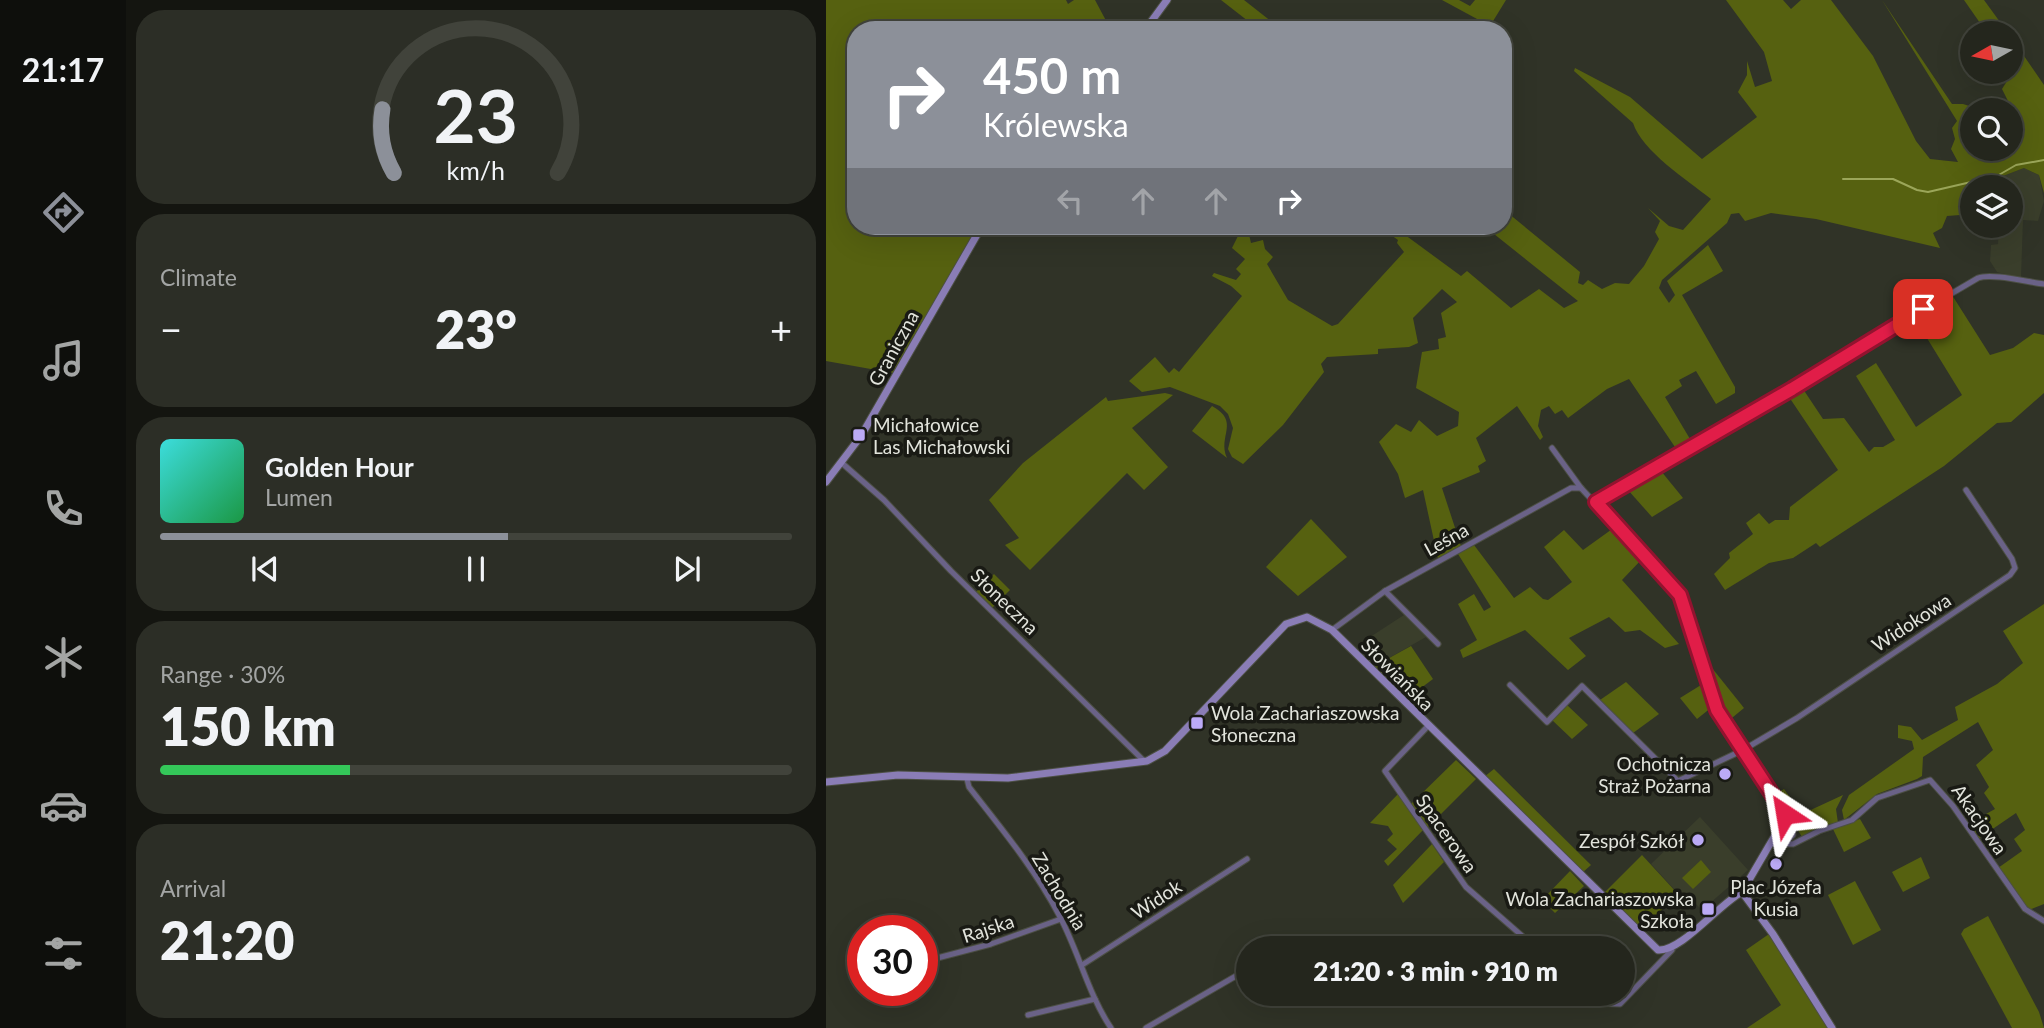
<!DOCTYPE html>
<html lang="en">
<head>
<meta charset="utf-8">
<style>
	:root { --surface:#24261d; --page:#2c2e26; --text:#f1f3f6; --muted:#a3a5a4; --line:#41433b; --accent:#8c9099 }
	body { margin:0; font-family:Lato,sans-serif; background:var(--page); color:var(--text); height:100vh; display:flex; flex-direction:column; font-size:26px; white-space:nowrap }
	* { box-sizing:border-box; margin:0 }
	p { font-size:23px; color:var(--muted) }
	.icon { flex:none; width:38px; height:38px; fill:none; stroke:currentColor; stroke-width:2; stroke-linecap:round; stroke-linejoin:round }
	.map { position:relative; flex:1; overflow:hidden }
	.drawer { display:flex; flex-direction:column; gap:10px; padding:10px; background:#141510; width:700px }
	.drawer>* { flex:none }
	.hud { position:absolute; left:21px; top:21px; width:665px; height:214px; border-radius:28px; box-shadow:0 7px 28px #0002,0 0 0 2px var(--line); background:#8c9099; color:#fff; overflow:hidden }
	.needle { width:46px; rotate:261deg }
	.tools { position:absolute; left:1134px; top:21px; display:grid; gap:14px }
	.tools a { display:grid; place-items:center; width:63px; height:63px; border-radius:50%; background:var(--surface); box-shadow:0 7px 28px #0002,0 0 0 2px var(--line); font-size:35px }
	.speed { position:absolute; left:21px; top:915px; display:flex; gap:14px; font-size:35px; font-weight:700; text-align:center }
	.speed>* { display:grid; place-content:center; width:91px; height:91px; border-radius:50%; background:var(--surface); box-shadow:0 7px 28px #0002,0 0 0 2px var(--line); line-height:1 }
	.speed .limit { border:10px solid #d22; background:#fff; color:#111 }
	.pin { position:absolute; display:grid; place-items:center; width:60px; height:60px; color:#fff; margin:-30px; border-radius:14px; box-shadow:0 4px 10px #0006 }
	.me { position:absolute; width:77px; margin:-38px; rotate:327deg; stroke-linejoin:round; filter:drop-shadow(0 0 5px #0008) }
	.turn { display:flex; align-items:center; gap:24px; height:147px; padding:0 21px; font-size:32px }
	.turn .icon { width:91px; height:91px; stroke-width:2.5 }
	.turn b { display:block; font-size:49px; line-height:60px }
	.lanes { display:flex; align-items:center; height:66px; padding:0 21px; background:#0003; justify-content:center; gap:35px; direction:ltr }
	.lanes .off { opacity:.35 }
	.big { font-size:52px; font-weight:800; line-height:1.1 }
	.drawer .widget { flex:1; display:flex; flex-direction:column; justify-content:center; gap:10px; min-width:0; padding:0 24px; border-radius:28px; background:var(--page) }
	.drawer .dial { align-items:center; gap:0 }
	.dial svg { height:182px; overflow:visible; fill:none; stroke:var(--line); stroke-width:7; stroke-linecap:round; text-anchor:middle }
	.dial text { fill:var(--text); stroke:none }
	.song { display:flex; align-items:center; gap:21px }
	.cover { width:84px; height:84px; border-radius:10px; background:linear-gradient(135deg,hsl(180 70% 55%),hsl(140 70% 35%)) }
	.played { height:7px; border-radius:4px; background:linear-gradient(90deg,var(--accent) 55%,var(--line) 55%) }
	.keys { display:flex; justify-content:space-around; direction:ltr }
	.heat { display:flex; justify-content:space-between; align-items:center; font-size:38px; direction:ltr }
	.charge { height:10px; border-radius:5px; background:linear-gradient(90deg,#34c759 30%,var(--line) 0) }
	.trip { position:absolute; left:410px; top:936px; width:399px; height:70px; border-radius:35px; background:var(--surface); box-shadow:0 7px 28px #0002,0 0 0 2px var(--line); font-weight:800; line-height:70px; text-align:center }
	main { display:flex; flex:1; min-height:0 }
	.tabs { display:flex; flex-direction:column; width:126px; justify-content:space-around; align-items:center; background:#0e0f0c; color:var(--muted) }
	.tabs .icon { width:49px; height:49px }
	.tabs .current { color:var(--accent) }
	.tabs b { font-size:32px; color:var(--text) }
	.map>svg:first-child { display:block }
</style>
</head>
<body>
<main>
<nav class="tabs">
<b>21:17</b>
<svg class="icon current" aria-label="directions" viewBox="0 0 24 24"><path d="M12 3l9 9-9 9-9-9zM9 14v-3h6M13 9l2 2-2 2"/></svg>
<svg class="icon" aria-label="music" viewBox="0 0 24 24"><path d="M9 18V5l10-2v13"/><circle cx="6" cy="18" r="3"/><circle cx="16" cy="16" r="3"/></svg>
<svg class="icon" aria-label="phone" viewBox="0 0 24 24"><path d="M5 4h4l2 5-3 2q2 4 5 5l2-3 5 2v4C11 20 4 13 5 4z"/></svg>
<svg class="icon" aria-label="climate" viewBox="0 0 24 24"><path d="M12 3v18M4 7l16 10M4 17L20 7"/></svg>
<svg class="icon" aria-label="car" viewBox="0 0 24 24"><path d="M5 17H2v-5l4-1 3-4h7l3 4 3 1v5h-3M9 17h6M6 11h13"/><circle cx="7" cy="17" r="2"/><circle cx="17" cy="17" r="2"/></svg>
<svg class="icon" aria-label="filters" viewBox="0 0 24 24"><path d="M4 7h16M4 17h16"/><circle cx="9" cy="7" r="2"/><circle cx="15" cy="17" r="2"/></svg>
</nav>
<section class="drawer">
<div class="widget dial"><svg viewBox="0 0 100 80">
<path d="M14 69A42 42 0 1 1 86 69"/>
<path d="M14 69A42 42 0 0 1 9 41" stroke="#8c9099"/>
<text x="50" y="56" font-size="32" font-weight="700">23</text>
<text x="50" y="72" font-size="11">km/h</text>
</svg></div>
<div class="widget"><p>Climate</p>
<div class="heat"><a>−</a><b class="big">23°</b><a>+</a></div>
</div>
<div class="widget">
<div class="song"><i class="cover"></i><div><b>Golden Hour</b><p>Lumen</p></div></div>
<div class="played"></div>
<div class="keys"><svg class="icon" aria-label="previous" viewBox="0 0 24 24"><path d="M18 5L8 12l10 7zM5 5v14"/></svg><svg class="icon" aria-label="pause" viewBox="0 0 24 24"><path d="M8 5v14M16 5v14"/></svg><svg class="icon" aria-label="next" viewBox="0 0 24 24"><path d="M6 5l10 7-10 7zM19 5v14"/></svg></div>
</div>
<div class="widget"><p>Range · 30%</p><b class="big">150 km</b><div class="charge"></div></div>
<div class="widget"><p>Arrival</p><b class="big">21:20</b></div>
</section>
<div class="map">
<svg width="1218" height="1028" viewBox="0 0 1218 1028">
	<rect width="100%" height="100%" fill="#303327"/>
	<g fill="#3a3e2b">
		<path d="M1198 168 1213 175 1218 201 1212 221 1197 220 1195 278 1171 272 1164 261 1165 245 1172 244 1173 226H1185V187H1167L1168 179Z"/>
		<path d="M578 615 600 637 547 667 529 651 542 641 541 639Z"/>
		<path d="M874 817 922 870 876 910 863 897 859 901 825 864Z"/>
	</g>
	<g fill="#566110">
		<path d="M0 0H240L242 4 248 0H269L285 30H30V226H153L67 373 0 361Z"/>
		<path d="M395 0H418L456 30H416L422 21Z"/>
		<path d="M616 0H633L644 6 649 0H680L664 26Z"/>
		<path d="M900 0H957L965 9 975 0H1005L1047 56 1090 141 1104 159 1132 162 1125 149 1129 139 1126 128 1131 121 1056 0 1126 104H1137L1156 110H1146V149H1185V110H1180L1184 105 1176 89 1186 73 1185 37 1218 85V193L1213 175 1198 168 1169 179 1167 187H1146V220L1134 215 1121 216 1116 228 1107 233 1114 248 990 219 945 213 919 221 913 213 905 214 901 223 836 280 833 288 843 303 849 295 841 281 882 245 897 271 856 295 909 387V393L890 404 870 371 853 380 856 386 839 397 867 444 853 453 803 379 781 389 742 418 736 410 729 414 723 406 715 410 712 426 717 437 714 440 691 406 650 438 660 461 652 466 654 472 616 488 635 546 612 559 597 490 579 498 572 474 553 442 570 424 585 432 593 420 611 436 632 426 633 412 590 388 596 352 613 349 612 339 620 337 615 313 631 302 616 289 587 318 592 343 583 347 552 349V354L501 357 495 364 498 372 457 425 417 464 406 457 402 449 407 428 402 414 394 406 344 387 316 392 303 381 329 357 343 373 348 368 353 372 416 296 405 286 386 276 388 273 410 280 415 274 410 269 419 259 406 248 415 230 409 226H421L425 243 437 240 439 249 447 257 441 264 462 300 506 326 512 324 578 252 571 243 572 240 565 235 571 229 635 276 641 271 685 308 713 289 738 308 752 301 658 226H677V209L754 272 752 283 757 285 762 280 776 289 789 283 803 284 818 266 833 239 829 232 834 221 822 208 843 226 857 230 885 199C861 180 816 151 807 123L748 71 749 68 804 97 876 159 931 117 912 92 921 75V61L929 87 946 81 938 52Z"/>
		<path d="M1138 0H1158L1182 33H1161Z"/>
		<path d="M1126 295 1164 355 1187 348 1208 333 1218 335V393L1185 422 1171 423 1118 466 994 547 990 543 967 558 943 563 899 590 888 574 904 558 903 553 927 534 920 523 933 513 943 524 949 520H963L964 507 1012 470 961 394 975 386 997 419 1018 418 1043 452 1048 447H1057L1069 440 1030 376 1050 363 1090 427 1136 395 1088 317Z"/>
		<path d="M339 393 347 395 306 428 342 467 318 490 301 473 204 570 179 545 193 538 163 500 197 463 280 397 282 401Z"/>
		<path d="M386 406C415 422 391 436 401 458L366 431Z"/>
		<path d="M835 471 857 498 826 517 802 490Z"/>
		<path d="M485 519 521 557 472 596 440 567Z"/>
		<path d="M789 527 817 558 796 580 853 644 839 648 814 630 799 632 783 617 743 638 760 656 742 670 699 630 637 658 634 650 651 640 632 604 648 594 658 611 665 607 632 554 648 545 688 598 704 587 717 599 722 600 746 582 718 547 738 530 757 550Z"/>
		<path d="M168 574 184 590 166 608 150 592Z"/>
		<path d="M1218 604V904L1203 910 1172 868 1196 851 1188 839 1199 830 1190 813 1152 839 1142 824 1169 809 1158 793 1163 787 1150 765 1167 750 1152 722 1097 757 1096 776 1091 779 1051 794 1018 820 1016 810 1023 795 1088 749 1086 741 1072 738V725L1085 727 1096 740 1132 720 1129 707 1171 684 1197 663 1177 631Z"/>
		<path d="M585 646 607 679 579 700 547 667Z"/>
		<path d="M882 663 918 708 901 722 879 664Z"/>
		<path d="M800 682 833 714 807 733 774 700Z"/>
		<path d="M875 685 880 687 886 707 871 719 854 698Z"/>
		<path d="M741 705 762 725 746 739 726 720Z"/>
		<path d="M630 760 650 779 601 828 585 804Z"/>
		<path d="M668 769 765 865 756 873 658 777Z"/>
		<path d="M958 789 976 814 1017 795 1010 809 1012 823 976 837 950 794Z"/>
		<path d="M573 793 598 829 562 866 558 861 571 849 561 840 567 834 562 826 544 823Z"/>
		<path d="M1034 819 1045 838 1018 852 1007 829Z"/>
		<path d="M606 844 618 862 577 903 567 885Z"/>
		<path d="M816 855 851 893 816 932 777 894Z"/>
		<path d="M1095 857 1104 878 1077 892 1066 872Z"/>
		<path d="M875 860 885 872 867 889 856 878Z"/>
		<path d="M744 871 758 886 729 913 716 900Z"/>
		<path d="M1029 881 1055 930 1027 945 1002 895Z"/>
		<path d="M1162 916 1213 1012 1218 1028H1186L1135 934 1138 929Z"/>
		<path d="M943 934 1000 1023 1002 1028H921L955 1005 920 950Z"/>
	</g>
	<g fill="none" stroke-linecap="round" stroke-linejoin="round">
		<path stroke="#9ba659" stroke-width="2" d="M1017 179H1067L1091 190 1102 192 1171 176 1190 165 1218 160"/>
		<defs>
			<g id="street">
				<path d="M726 448 755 488 854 595 891 710 928 770 952 800 958 820 967 829V835L958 844"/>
				<path d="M17 464 58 500 125 571 318 761"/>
				<path d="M770 502 1152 278C1166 273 1201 282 1218 284"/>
				<path d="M559 591 612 644"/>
				<path d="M506 630 559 591 745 488H755"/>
				<path d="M684 685 721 722 756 686 852 781 917 750 971 718 1184 575 1189 568 1186 559 1140 490"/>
				<path d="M602 726 559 771 640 887 710 948"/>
				<path d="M141 779 143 787C175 828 209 869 233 915 253 952 262 994 285 1028"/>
				<path d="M945 844H967L993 831 1026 820 1051 798 1104 780 1127 806 1199 909 1218 921"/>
				<path d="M457 948 474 939"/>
				<path d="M96 962 165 944 235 919"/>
				<path d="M256 965 421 859"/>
				<path d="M750 994 766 1003 794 1004 846 950"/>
				<path d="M202 1015 269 999"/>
				<path d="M320 1028 422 969"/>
			</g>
			<g id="secondary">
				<path d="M319 30 341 0"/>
				<path d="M0 482 35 436 156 226"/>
				<path d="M0 782 72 775 182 778 321 761 339 751 460 624 481 617 506 630 832 950C855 952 892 905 916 892"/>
				<path d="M916 892 947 934 1006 1028"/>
				<path d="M916 892 958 820"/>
			</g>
		</defs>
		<use href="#street" stroke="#4c4f44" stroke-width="7"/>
		<use href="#secondary" stroke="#4c4f44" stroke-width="9"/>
		<use href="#street" stroke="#6a6287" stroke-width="5"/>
		<use href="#secondary" stroke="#8a7db6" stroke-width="7"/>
	</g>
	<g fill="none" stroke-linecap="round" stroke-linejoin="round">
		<defs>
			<path id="route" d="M959 814 891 710 854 595 770 502 966 389 1097 309"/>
		</defs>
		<use href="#route" stroke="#92132f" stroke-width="18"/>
		<use href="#route" stroke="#e11d48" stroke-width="12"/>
	</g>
	<g fill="#bbaaf6" stroke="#191a14" stroke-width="2.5">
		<rect x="26" y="428" width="14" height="14" rx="3.5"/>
		<rect x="364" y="716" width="14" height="14" rx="3.5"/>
		<circle cx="899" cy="774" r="7"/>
		<circle cx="872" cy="840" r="7"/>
		<circle cx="950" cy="864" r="7"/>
		<rect x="875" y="902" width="14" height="14" rx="3.5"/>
	</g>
	<g text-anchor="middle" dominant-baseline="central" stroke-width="7" stroke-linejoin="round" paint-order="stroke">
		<g font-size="19" fill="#e2e4dc" stroke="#191a14">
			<text transform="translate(67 348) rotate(-61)">Graniczna</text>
			<text transform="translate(620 539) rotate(-29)">Leśna</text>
			<text transform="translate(179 601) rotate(44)">Słoneczna</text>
			<text transform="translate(1085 622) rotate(-33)">Widokowa</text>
			<text transform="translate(572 674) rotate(45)">Słowiańska</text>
			<text transform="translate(1154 819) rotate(55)">Akacjowa</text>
			<text transform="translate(621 833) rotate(55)">Spacerowa</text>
			<text transform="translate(234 891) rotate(59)">Zachodnia</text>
			<text transform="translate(330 899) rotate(-33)">Widok</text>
			<text transform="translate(162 928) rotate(-18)">Rajska</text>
		</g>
		<g font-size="19" fill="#e2e4dc" stroke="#191a14" text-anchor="end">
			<text x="47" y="424" text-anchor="start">Michałowice<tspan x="47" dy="22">Las Michałowski</tspan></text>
			<text x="385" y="712" text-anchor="start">Wola Zachariaszowska<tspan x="385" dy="22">Słoneczna</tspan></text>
			<text x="885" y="763">Ochotnicza<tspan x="885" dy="22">Straż Pożarna</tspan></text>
			<text x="858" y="840">Zespół Szkół</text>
			<text x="950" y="886" text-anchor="middle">Plac Józefa<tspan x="950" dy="22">Kusia</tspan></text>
			<text x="868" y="898">Wola Zachariaszowska<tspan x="868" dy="22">Szkoła</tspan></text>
		</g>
	</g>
</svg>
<div class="tools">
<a><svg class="needle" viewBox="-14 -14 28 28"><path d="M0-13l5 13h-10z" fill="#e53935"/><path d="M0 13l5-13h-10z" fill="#a3a5a4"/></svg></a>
<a><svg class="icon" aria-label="search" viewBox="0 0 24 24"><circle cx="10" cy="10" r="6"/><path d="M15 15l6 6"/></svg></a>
<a><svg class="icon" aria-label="layers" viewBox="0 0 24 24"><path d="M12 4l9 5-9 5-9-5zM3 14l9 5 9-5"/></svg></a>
</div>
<div class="speed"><div class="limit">30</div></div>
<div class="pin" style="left:1097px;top:309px;background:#d93025"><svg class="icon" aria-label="arrive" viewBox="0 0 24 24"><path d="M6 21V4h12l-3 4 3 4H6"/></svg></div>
<svg class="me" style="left:959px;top:814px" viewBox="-20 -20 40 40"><path d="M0-17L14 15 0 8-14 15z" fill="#e11d48" stroke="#fff" stroke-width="4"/></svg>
<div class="trip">21:20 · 3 min · 910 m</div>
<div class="hud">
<div class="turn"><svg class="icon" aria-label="right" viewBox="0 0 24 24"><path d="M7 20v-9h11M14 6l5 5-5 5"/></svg><div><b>450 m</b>Królewska</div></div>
<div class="lanes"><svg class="icon off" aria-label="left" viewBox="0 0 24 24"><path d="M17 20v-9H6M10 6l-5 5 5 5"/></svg><svg class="icon off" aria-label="ahead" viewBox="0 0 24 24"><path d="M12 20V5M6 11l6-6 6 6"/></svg><svg class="icon off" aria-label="ahead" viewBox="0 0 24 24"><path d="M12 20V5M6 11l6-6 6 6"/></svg><svg class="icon" aria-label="right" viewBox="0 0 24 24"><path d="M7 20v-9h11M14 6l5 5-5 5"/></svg></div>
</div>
</div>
</main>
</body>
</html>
